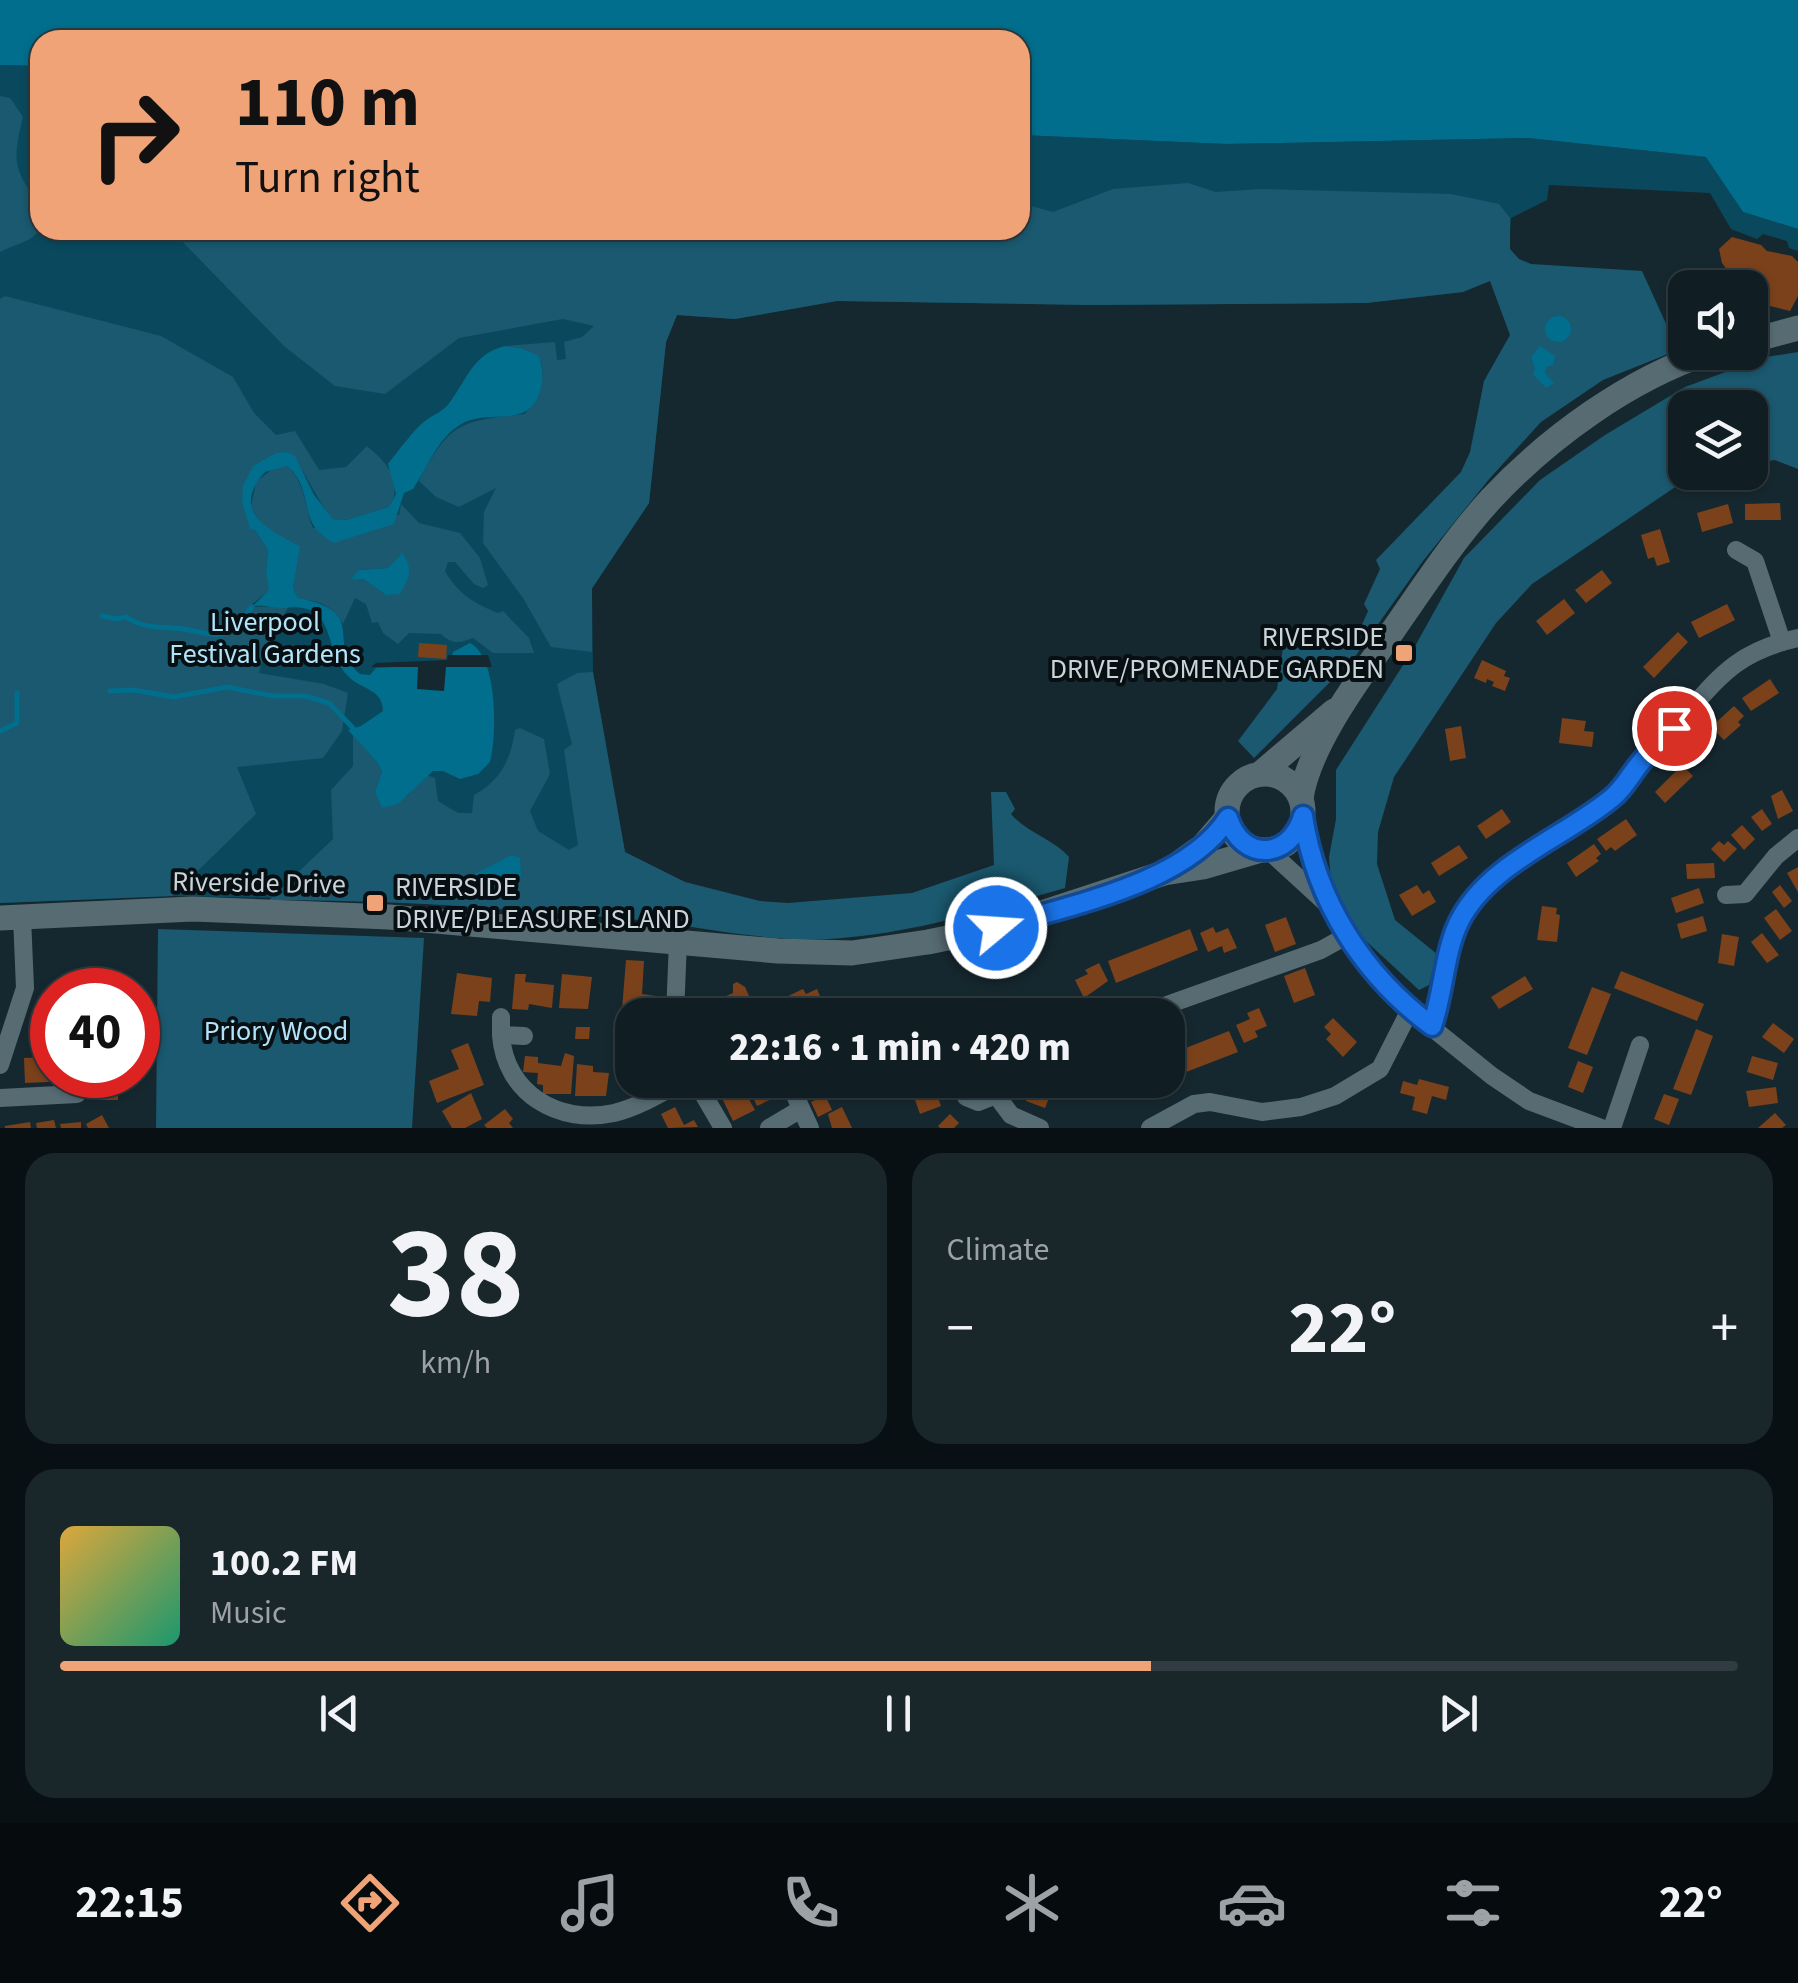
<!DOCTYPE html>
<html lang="en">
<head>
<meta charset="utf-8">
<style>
	:root { --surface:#101e23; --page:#19272b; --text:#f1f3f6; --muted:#9ca2a6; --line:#303c41; --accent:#efa377 }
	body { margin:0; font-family:"Source Sans 3",sans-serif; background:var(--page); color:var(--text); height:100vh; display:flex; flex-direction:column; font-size:38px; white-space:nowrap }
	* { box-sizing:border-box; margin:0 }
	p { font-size:32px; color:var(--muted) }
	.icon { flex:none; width:55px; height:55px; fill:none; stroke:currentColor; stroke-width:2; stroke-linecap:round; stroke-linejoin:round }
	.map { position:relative; height:1128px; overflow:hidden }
	.side { display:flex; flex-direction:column; gap:25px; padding:25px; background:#091013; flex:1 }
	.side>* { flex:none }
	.guide { position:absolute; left:30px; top:30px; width:1000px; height:210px; border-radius:30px; box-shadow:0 2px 8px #0004,0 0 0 2px var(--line); background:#efa377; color:#111; overflow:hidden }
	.tools { position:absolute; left:1668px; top:270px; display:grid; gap:20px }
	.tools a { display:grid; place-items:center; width:100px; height:100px; border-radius:20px; background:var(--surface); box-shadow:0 2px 8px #0004,0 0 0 2px var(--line); font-size:50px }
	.speed { position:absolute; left:30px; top:968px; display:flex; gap:20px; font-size:50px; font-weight:700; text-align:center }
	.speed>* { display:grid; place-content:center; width:130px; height:130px; border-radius:50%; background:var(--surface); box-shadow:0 2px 8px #0004,0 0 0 2px var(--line); line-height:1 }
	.speed .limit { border:15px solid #d22; background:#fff; color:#111 }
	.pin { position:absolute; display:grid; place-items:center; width:85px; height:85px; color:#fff; margin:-42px; border:5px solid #fff; border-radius:50%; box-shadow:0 2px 10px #0007 }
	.me { position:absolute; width:110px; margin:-55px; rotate:72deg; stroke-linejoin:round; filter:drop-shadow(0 0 8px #0008) }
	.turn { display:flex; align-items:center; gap:35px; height:210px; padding:0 40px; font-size:45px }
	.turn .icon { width:130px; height:130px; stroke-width:2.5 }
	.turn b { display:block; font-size:70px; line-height:85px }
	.big { font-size:75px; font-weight:800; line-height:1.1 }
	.side .widget { flex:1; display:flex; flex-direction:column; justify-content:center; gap:15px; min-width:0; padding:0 35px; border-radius:30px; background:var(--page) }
	.side .dial { align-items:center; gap:0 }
	.dial b { font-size:130px; line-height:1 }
	.song { display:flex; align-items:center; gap:30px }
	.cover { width:120px; height:120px; border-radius:15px; background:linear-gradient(135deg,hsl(40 70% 55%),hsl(160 70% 35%)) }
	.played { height:10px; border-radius:5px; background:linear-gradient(90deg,var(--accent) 65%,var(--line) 65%) }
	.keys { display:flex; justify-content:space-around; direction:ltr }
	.heat { display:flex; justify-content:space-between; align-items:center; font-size:55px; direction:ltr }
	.side .tiles { flex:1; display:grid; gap:25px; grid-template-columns:1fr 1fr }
	.widget:last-child { grid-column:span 2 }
	.trip { position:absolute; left:615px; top:998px; width:570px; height:100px; border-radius:30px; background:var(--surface); box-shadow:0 2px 8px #0004,0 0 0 2px var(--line); font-weight:800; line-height:100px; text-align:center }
	.menu { display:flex; height:160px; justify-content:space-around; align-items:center; background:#060c0e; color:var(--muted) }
	.menu .icon { width:70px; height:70px }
	.menu .active { color:var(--accent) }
	.menu b { font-size:45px; color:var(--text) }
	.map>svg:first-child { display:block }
</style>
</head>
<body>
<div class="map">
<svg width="1798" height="1128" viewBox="0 0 1798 1128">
	<rect width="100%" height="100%" fill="#16282f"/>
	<path fill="#0a495d" d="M0 65 40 66V230H1020V135L1226 144 1528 138 1707 157 1743 212 1798 229V251L1789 248 1787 241 1763 234 1757 239 1731 229 1710 193 1549 185 1547 200 1511 218 1509 249 1463 292 1366 303 1090 305 837 301 735 319 677 315 666 342 649 503 592 589 593 672 625 852 651 921 376 900 172 896 0 903Z"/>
	<g fill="#1a596f" fill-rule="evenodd">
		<path d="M0 96 10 98 23 117C19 134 13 154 19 171 24 188 55 217 35 235 27 243 10 246 0 252Z"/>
		<path d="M1188 183 1216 192 1260 189 1451 194 1499 204 1510 218V249L1519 259 1531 264 1642 271 1678 350 1603 380 1541 422 1490 478 1423 561 1354 658 1254 758 1238 741 1277 689 1283 647 1312 648 1313 638 1354 643 1368 611 1364 604 1380 569 1376 560 1461 472 1470 452 1484 381 1510 335 1490 281 1463 292 1366 303 1090 305 837 301 735 319 677 315 666 342 649 503 592 588V652L551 647 523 598 483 543 484 512 496 488 459 507 436 497 419 481C450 421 461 421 525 414 538 394 548 380 539 357L521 348 505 346 555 342 557 360 566 359 564 342 582 337 594 326 563 319 459 338 385 394 335 386 284 346 171 230H1020V203L1053 212 1113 189Z"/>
		<path d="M5 296 161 336 233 377 254 413 276 435 295 431 319 470 346 467 367 446C387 463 403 480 390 507L346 520 333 519C314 498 308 471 287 452L243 486 255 530 268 550 266 572 270 590 252 604 253 607 289 606 266 645 259 673 324 684 348 693 342 731 323 758 237 767 256 814 172 896 0 903V299Z"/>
		<path d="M1798 352V469L1775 460 1750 464V408H1685V472L1703 473 1693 475 1532 584 1496 623 1394 777 1378 832 1377 864 1395 920 1437 954 1429 985 1419 990 1354 930 1331 883 1329 857 1336 819V770L1414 648 1464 558 1540 480 1605 435 1685 387 1766 357Z"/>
		<path d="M287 466C306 483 304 507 313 528L399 515 401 504 419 523 460 533 480 558 488 585 483 588 474 584 455 562H448L445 571C458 594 474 603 498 613L503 611 529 638 534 653H493L473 638C459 643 453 645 441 634L409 633 398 644 383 633 378 622 372 623 366 604 355 598 343 624C332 604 320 602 298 598L293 588 299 546 263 527 251 507 256 482 275 467ZM401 554 386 595 363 579 359 570 388 568Z"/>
		<path d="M593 672 625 852 685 882 760 901 788 903 912 893 994 865 991 792H1006L1015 809 1011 814C1027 833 1054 839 1069 857L1065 888C989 910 907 935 828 939 762 942 698 926 632 919 511 908 391 900 269 900L333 839 331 790 353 766V735L377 762 382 772 375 791 406 797 426 775 435 778 438 801 458 813H472L474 795C500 781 511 760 515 730L520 728 544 739 550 774 530 811 538 831 569 850 578 845 564 750 572 744 557 684 577 673Z"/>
		<path d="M158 929 424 938 412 1128H156Z"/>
	</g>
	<g fill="#006e8c">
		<path d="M0 0H1798V229L1743 212 1706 157 1528 138 1226 144 1020 135V40H40V66L0 65Z"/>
		<circle cx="1558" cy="329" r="13"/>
		<path d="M505 346 521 348 539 356C543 369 544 381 539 394 527 428 491 410 465 422 438 435 429 466 413 489L404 493 394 524 334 543C294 522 317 492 287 466L265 472C230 511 267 529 300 546L293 588 298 598C371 612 324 642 360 674L370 675 376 668 450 664 453 652 470 643C498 657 497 735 490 762L478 774 460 779 443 771H433L398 804 382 808 375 791 382 772 377 762 348 730 361 726 383 711C383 688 360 690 347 675 322 647 338 601 283 608 271 609 263 603 252 607L269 590 266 572 268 550 255 530 250 529 242 501 243 486 253 466 276 453 287 452 295 456 314 495 333 519 346 520 389 507 396 494 388 464C396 454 415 428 425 421 434 414 443 412 450 402 468 378 473 354 505 346Z"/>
		<path d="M1540 346 1555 356 1553 365 1546 367 1545 373 1554 383 1546 388 1533 374 1535 368 1531 357Z"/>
		<path d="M402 553C414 568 409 579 400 594L386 595 363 579H351L359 570 388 568Z"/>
		<path d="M512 855 520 858 521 877 513 875 493 887H478L469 892 464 890 469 877Z"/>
	</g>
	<path fill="#16282f" d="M448 655H488L492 667H446L444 691 417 689 418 667H371L376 663 447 660Z"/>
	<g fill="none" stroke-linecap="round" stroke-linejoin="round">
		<g stroke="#006e8c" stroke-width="5">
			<path d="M102 616 117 619 126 617C147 631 166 625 189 630 200 632 210 636 222 634 235 631 243 617 252 607"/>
			<path d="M110 691 133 690 174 697 227 687 273 696H305L329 703 353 728"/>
			<path d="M0 731 17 723V693"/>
		</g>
	</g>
	<g fill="#7b411b">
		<path d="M1732 237 1761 245 1767 251 1792 256 1798 262V296L1790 311 1750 301V288H1730V274L1722 263 1719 249Z"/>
		<path d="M1780 503 1781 520H1745V504Z"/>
		<path d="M1728 504 1733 523 1702 532 1697 513Z"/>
		<path d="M1660 529 1670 562 1657 566 1654 557 1648 559 1641 535Z"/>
		<path d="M1602 570 1612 583 1586 603 1575 590Z"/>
		<path d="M1564 599 1575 613 1547 635 1536 621Z"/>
		<path d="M1727 604 1735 620 1699 638 1691 622Z"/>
		<path d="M1678 632 1688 642 1654 678 1643 667Z"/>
		<path d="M419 643 447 645 446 659 418 657Z"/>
		<path d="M1482 660 1506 671 1504 676 1510 678 1505 691 1492 686 1494 682 1487 679 1486 683 1474 678Z"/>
		<path d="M1770 679 1779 693 1751 711 1742 698Z"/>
		<path d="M1734 706 1744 716 1738 722 1741 725 1724 740 1711 727Z"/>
		<path d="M1562 718 1586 721 1584 731 1594 732 1592 747 1559 743Z"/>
		<path d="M1461 726 1466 758 1450 761 1445 729Z"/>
		<path d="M1682 765 1693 776 1665 803 1655 792Z"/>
		<path d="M1782 790 1793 811 1778 819 1771 796Z"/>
		<path d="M1502 809 1511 822 1486 839 1477 826Z"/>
		<path d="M1762 809 1772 824 1762 831 1751 817Z"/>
		<path d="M1626 819 1637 835 1615 851 1611 847 1606 851 1597 839Z"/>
		<path d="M1742 825 1755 839 1744 850 1731 835Z"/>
		<path d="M1719 841 1724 845 1728 841 1737 849 1724 862 1711 849Z"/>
		<path d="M1594 844 1601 854 1596 858 1599 861 1576 877 1567 863Z"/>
		<path d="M1459 845 1468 858 1439 876 1431 863Z"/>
		<path d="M1714 863 1715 878 1687 879 1686 864Z"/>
		<path d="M1798 867V892L1787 873Z"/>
		<path d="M1417 885 1423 894 1429 890 1436 902 1412 916 1399 895Z"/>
		<path d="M1780 885 1792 901 1784 908 1772 892Z"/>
		<path d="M1699 888 1704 903 1676 913 1671 898Z"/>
		<path d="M1542 906 1557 908 1556 914 1560 915 1557 942 1537 940Z"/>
		<path d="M1776 909 1792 931 1780 940 1764 918Z"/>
		<path d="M1703 916 1707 931 1681 939 1677 924Z"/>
		<path d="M1286 917 1296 944 1275 952 1265 925Z"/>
		<path d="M1213 927 1216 933 1228 928 1237 948 1224 953 1222 946 1208 952 1200 933Z"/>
		<path d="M1190 929 1198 950 1116 983 1108 961Z"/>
		<path d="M1762 933 1779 955 1767 963 1751 942Z"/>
		<path d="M1722 934 1739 937 1734 966 1718 963Z"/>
		<path d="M626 960 644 961 642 994 656 996 654 1011 622 1009Z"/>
		<path d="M1099 963 1108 981 1084 998 1075 980 1088 974 1085 970Z"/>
		<path d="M1305 968 1315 995 1294 1003 1284 976Z"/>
		<path d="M1621 971 1704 1004 1697 1021 1614 988Z"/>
		<path d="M457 973 492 978 490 1002 479 1001 477 1016 451 1014Z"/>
		<path d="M515 974H526L525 982 554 985 552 1008 529 1004 528 1010 512 1009Z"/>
		<path d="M562 974 592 977 588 1009 559 1008Z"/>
		<path d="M1525 976 1533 989 1499 1009 1491 997Z"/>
		<path d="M737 982 745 987 754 1007 735 1015 732 1010 726 1013 719 999 733 993V984Z"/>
		<path d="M1592 987 1611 994 1587 1055 1568 1048Z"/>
		<path d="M803 989 806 994 817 989 822 1001 794 1015 784 998Z"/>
		<path d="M772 998 778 1012 762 1015 757 1004Z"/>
		<path d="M988 998 989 1015H957V1006L969 1005 968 999Z"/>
		<path d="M1102 1001 1107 1015H1082L1080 1009Z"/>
		<path d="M825 1005 830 1015H806Z"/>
		<path d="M1259 1008 1267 1026 1255 1031 1258 1037 1244 1043 1236 1025 1250 1019 1247 1013Z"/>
		<path d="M1333 1018 1357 1042 1343 1057 1326 1039 1331 1034 1324 1027Z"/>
		<path d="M1773 1023 1794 1039 1784 1053 1762 1037Z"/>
		<path d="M630 1024H632V1047H623L624 1034H629Z"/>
		<path d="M576 1027H590L589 1039H575Z"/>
		<path d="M1696 1029 1713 1036 1691 1095 1673 1089Z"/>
		<path d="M52 1030V1045L38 1046 37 1031Z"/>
		<path d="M1229 1031 1238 1052 1168 1079V1055Z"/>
		<path d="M468 1043 484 1085 437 1103 429 1081 459 1069 451 1050Z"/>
		<path d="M565 1053 574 1056 571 1094H543V1085L537 1084 538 1073 523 1072 525 1056 538 1057V1063L561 1066Z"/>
		<path d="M1752 1056 1778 1063 1773 1080 1747 1072Z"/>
		<path d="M48 1057 49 1082 25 1083 24 1058Z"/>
		<path d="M1578 1061 1593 1067 1583 1093 1568 1087Z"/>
		<path d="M577 1064 593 1066V1072L609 1073 606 1096H575Z"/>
		<path d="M624 1069 630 1083 622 1087 615 1074Z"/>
		<rect x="98" y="1075" width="20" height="25"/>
		<path d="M1419 1079 1449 1087 1446 1100 1432 1096 1427 1114 1412 1110 1415 1097 1400 1093 1403 1081 1417 1085Z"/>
		<path d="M634 1080H657L658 1083 640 1092Z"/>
		<path d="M753 1080 755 1083 771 1080 778 1096 757 1106 746 1083Z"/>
		<path d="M816 1080H848L823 1092Z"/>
		<path d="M908 1080H932L941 1106 920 1114Z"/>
		<path d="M1033 1080H1056L1045 1108 1026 1101Z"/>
		<path d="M1115 1080H1144L1148 1089 1137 1094 1134 1088 1122 1094Z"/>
		<path d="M1776 1087 1778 1103 1749 1107 1746 1091Z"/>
		<path d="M735 1090 738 1097 746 1094 755 1110 733 1121 721 1096Z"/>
		<path d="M471 1093 482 1119 465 1128H452L442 1111Z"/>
		<path d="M1664 1094 1679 1099 1669 1125 1654 1119Z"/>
		<path d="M825 1095 832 1110 818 1117 811 1102Z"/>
		<path d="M675 1107 684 1125 694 1120 698 1127 668 1128 661 1114Z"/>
		<path d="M842 1107 852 1128H832L828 1114Z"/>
		<path d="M505 1109 513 1119 509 1123 513 1128H487L484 1125Z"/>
		<path d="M1775 1113 1786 1125 1782 1128H1758Z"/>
		<path d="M950 1114 959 1123 954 1128H940L938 1126Z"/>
		<path d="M102 1115 109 1128H88L86 1124Z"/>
		<path d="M54 1120 56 1128H37L36 1123Z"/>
		<path d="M30 1122 31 1128H5V1126Z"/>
		<path d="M81 1122V1128H61L60 1124Z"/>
	</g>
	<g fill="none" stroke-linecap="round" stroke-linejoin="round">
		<g stroke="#576b73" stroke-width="18">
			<path d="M1736 550 1755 561 1782 642"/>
			<path d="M1303 816 1325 899"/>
			<path d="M1268 850 1327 904 1371 967 1410 1010 1492 1076 1529 1101 1601 1128"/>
			<path d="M1726 895 1745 894 1776 856 1798 838"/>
			<path d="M675 1015 678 941"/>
			<path d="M1139 1015 1321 950 1348 935"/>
			<path d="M501 1017V1035L524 1036"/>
			<path d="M1432 1026C1446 985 1446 930 1475 897 1511 856 1569 831 1611 798 1623 789 1630 774 1640 763 1651 749 1665 738 1677 724 1718 679 1734 652 1798 638"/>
			<path d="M501 1035C505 1093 558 1125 614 1113 639 1107 663 1092 685 1080"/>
			<path d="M0 1065 25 988 22 917"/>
			<path d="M695 1080 723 1128"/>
			<path d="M788 1080 810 1128"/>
			<path d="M960 1080 966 1097 978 1102 996 1095 1001 1080"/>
			<path d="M996 1095 1011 1115 1040 1128"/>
			<path d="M0 1098 77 1094"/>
			<path d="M769 1128 801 1109"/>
			<path d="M1150 1128 1194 1104 1210 1102 1262 1112 1301 1107 1335 1096 1380 1069 1410 1010"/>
			<path d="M1612 1128 1640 1045"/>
		</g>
		<g stroke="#576b73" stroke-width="25">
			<path d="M1750 341 1798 328"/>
			<path d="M1260 774 1334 711"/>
			<circle cx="1265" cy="812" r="38"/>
			<path d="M1301 798C1308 751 1350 691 1378 652 1414 601 1449 545 1491 499 1549 437 1629 379 1710 352"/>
			<path d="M1172 868 1203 846 1227 818"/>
			<path d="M0 918 193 909 389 917 778 951 852 953 928 942 996 928 1164 873 1203 867 1261 850"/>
		</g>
	</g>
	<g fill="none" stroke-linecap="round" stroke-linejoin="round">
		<defs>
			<path id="route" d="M996 928C1068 905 1186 884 1228 818 1242 862 1290 860 1303 816 1316 901 1363 975 1432 1026 1444 991 1444 953 1459 922 1488 863 1566 837 1613 797 1625 787 1632 772 1642 761 1651 749 1663 739 1674 728"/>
		</defs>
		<use href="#route" stroke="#114b97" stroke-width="25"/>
		<use href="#route" stroke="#1a73e8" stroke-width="18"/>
	</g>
	<g fill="#efa377" stroke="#080f13" stroke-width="4">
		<rect x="1394" y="643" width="20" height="20" rx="5"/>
		<rect x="365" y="893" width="20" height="20" rx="5"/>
	</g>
	<g text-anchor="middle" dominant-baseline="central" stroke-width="8" stroke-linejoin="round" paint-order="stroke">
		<g font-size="28" fill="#b1e4f9" stroke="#080f13">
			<text x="265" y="622">Liverpool<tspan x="265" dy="32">Festival Gardens</tspan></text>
			<text x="276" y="1031">Priory Wood</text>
		</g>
		<g font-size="28" fill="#cad5da" stroke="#080f13" text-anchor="end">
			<text x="1384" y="637">RIVERSIDE<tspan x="1384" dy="32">DRIVE/PROMENADE GARDEN</tspan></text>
			<text x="395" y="887" text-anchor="start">RIVERSIDE<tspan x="395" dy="32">DRIVE/PLEASURE ISLAND</tspan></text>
		</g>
		<g font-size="28" fill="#cad5da" stroke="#080f13">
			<text transform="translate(259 883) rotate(1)">Riverside Drive</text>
		</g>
	</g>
</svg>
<div class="tools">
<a><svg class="icon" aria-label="sound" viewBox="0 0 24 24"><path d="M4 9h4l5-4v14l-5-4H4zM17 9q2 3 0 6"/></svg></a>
<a><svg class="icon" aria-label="layers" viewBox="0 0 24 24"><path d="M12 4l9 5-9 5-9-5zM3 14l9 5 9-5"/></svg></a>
</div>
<div class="speed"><div class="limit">40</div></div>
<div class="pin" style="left:1674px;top:728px;background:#d93025"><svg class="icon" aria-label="arrive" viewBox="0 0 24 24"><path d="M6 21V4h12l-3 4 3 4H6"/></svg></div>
<svg class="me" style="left:996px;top:928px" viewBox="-20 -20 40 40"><circle r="17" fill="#1a73e8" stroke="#fff" stroke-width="3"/><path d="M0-11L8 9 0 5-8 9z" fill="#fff"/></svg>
<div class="trip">22:16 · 1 min · 420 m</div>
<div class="guide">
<div class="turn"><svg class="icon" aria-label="right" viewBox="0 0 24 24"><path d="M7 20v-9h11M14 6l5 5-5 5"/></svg><div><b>110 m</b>Turn right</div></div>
</div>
</div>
<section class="side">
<div class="tiles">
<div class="widget dial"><b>38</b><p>km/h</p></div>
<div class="widget"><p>Climate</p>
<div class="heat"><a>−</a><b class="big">22°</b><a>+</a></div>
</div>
<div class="widget">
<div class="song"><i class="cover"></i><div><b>100.2 FM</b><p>Music</p></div></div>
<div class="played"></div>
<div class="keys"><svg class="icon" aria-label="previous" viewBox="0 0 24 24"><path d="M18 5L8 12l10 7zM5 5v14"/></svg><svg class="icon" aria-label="pause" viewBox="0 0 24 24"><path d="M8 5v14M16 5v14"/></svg><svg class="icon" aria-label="next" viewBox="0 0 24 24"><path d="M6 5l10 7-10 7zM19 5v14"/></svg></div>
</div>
</div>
</section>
<nav class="menu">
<b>22:15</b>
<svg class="icon active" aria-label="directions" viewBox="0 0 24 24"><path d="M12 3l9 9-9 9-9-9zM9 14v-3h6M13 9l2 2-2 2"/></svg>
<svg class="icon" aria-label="music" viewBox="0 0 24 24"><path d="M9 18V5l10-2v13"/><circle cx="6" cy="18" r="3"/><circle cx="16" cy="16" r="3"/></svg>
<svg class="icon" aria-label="phone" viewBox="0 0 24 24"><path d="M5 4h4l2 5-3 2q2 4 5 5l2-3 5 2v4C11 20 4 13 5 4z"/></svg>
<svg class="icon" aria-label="climate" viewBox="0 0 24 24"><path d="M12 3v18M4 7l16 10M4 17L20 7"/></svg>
<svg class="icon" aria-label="car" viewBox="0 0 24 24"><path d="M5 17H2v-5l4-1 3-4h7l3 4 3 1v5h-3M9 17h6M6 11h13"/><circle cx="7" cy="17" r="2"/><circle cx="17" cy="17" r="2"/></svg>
<svg class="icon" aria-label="filters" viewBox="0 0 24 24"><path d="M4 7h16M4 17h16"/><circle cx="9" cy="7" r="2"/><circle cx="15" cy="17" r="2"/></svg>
<b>22°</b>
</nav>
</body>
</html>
